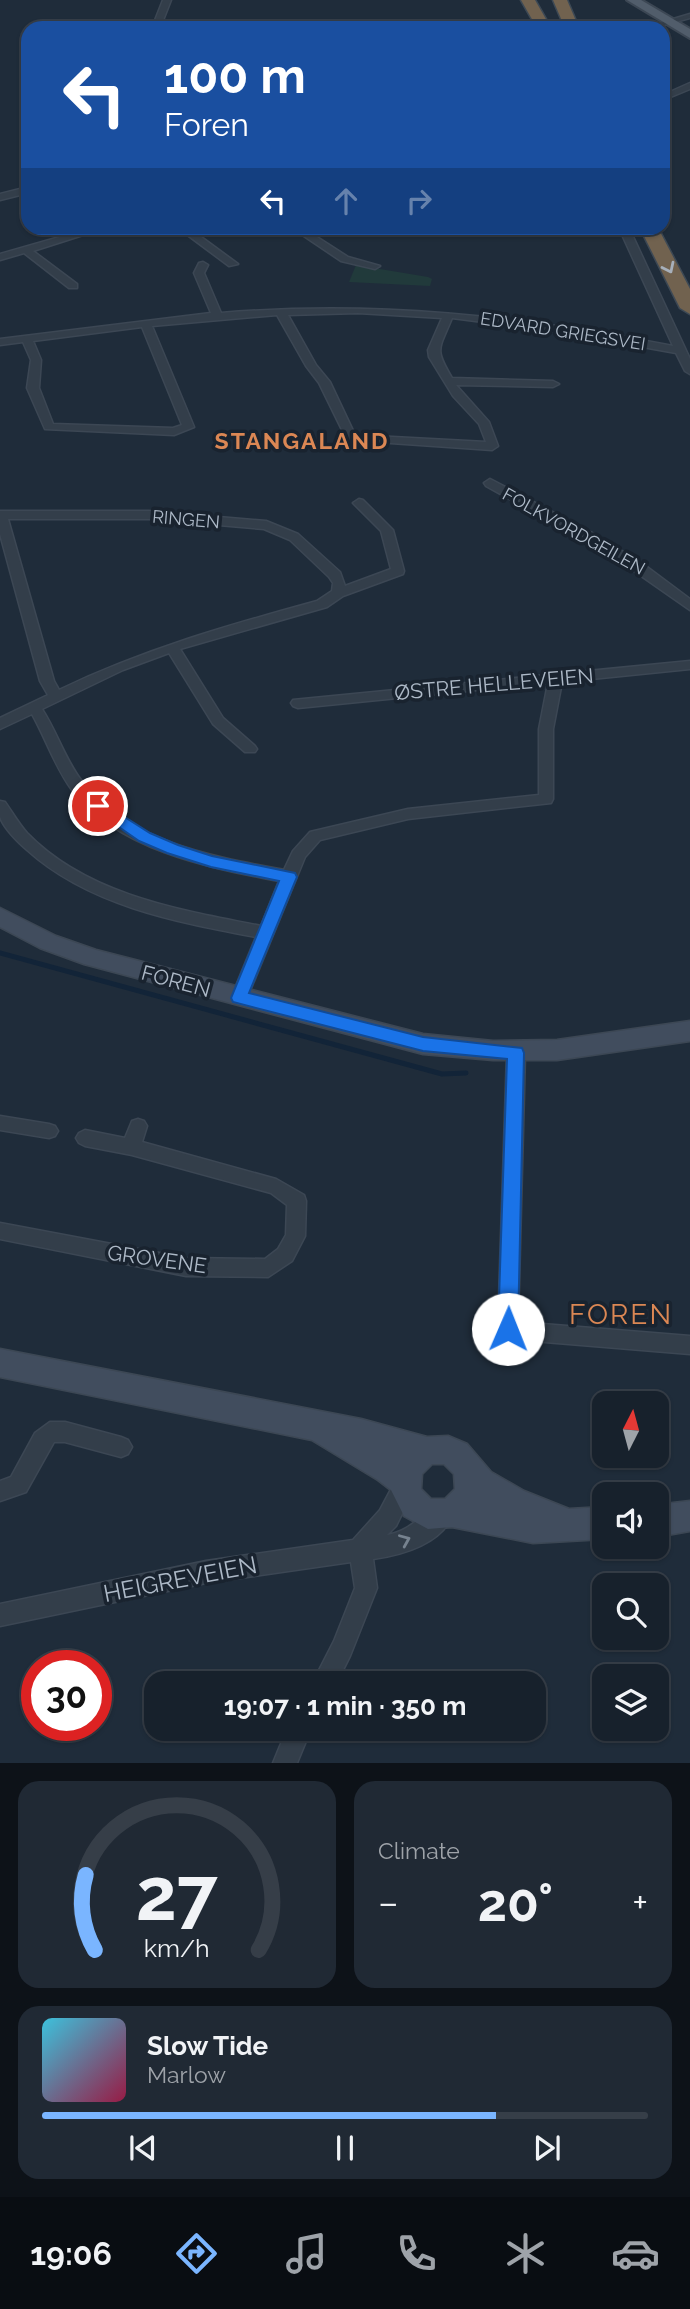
<!DOCTYPE html>
<html lang="en">
<head>
<meta charset="utf-8">
<style>
	:root { --surface:#17212c; --page:#202934; --text:#f1f3f6; --muted:#9ea3a9; --line:#363e48; --accent:#7ab5ff }
	body { margin:0; font-family:Raleway,sans-serif; background:var(--page); color:var(--text); height:100vh; display:flex; flex-direction:column; font-size:26px; white-space:nowrap }
	* { box-sizing:border-box; margin:0 }
	p { font-size:23px; color:var(--muted) }
	.icon { flex:none; width:38px; height:38px; fill:none; stroke:currentColor; stroke-width:2; stroke-linecap:round; stroke-linejoin:round }
	.map { position:relative; height:1763px; overflow:hidden }
	.sheet { display:flex; flex-direction:column; gap:18px; padding:18px; background:#0d1218; flex:1 }
	.sheet>* { flex:none }
	.banner { position:absolute; left:21px; top:21px; width:649px; height:214px; border-radius:21px; box-shadow:0 2px 5px #0004,0 0 0 2px var(--line); background:#1a4fa0; color:#fff; overflow:hidden }
	.needle { width:46px; rotate:6deg }
	.controls { position:absolute; left:592px; top:1391px; display:grid; gap:14px }
	.controls a { display:grid; place-items:center; width:77px; height:77px; border-radius:14px; background:var(--surface); box-shadow:0 2px 5px #0004,0 0 0 2px var(--line); font-size:35px }
	.speed { position:absolute; left:21px; top:1650px; display:flex; gap:14px; font-size:35px; font-weight:700; text-align:center }
	.speed>* { display:grid; place-content:center; width:91px; height:91px; border-radius:50%; background:var(--surface); box-shadow:0 2px 5px #0004,0 0 0 2px var(--line); line-height:1 }
	.speed .limit { border:10px solid #d22; background:#fff; color:#111 }
	.pin { position:absolute; display:grid; place-items:center; width:60px; height:60px; color:#fff; margin:-30px; border:4px solid #fff; border-radius:50%; box-shadow:0 2px 7px #0007 }
	.me { position:absolute; width:77px; margin:-38px; rotate:1deg; stroke-linejoin:round; filter:drop-shadow(0 0 5px #0008) }
	.turn { display:flex; align-items:center; gap:24px; height:147px; padding:0 28px; font-size:32px }
	.turn .icon { width:91px; height:91px; stroke-width:2.5 }
	.turn b { display:block; font-size:49px; line-height:60px }
	.lanes { display:flex; align-items:center; height:66px; padding:0 28px; background:#0003; justify-content:center; gap:35px; direction:ltr }
	.lanes .off { opacity:.35 }
	.big { font-size:52px; font-weight:700; line-height:1.1 }
	.sheet .tile { flex:1; display:flex; flex-direction:column; justify-content:center; gap:10px; min-width:0; padding:0 24px; border-radius:21px; background:var(--page) }
	.sheet .dial { align-items:center; gap:0 }
	.dial svg { height:182px; overflow:visible; fill:none; stroke:var(--line); stroke-width:7; stroke-linecap:round; text-anchor:middle }
	.dial text { fill:var(--text); stroke:none }
	.song { display:flex; align-items:center; gap:21px }
	.cover { width:84px; height:84px; border-radius:10px; background:linear-gradient(135deg,hsl(190 70% 55%),hsl(340 70% 35%)) }
	.played { height:7px; border-radius:4px; background:linear-gradient(90deg,var(--accent) 75%,var(--line) 75%) }
	.keys { display:flex; justify-content:space-around; direction:ltr }
	.heat { display:flex; justify-content:space-between; align-items:center; font-size:38px; direction:ltr }
	.sheet .tiles { flex:1; display:grid; gap:18px; grid-template-columns:1fr 1fr }
	.tile:last-child { grid-column:span 2 }
	.trip { position:absolute; left:144px; top:1671px; width:402px; height:70px; border-radius:21px; background:var(--surface); box-shadow:0 2px 5px #0004,0 0 0 2px var(--line); font-weight:700; line-height:70px; text-align:center }
	.tabs { display:flex; height:112px; justify-content:space-around; align-items:center; background:#090d12; color:var(--muted) }
	.tabs .icon { width:49px; height:49px }
	.tabs .selected { color:var(--accent) }
	.tabs b { font-size:32px; color:var(--text) }
	.map>svg:first-child { display:block }
</style>
</head>
<body>
<div class="map">
<svg width="690" height="1763" viewBox="0 0 690 1763">
	<rect width="100%" height="100%" fill="#1f2c3a"/>
	<path fill="#213a3b" d="M356 265 428 277 432 279 430 286 349 282Z"/>
	<g fill="none" stroke-linecap="round" stroke-linejoin="round">
		<path stroke="#122438" stroke-width="5" d="M0 953 442 1074 466 1073"/>
		<defs>
			<g id="street">
				<path d="M163 0H171L162 23 315 26 319 28H152Z"/>
				<path d="M690 14V18L657 27 653 25Z"/>
				<path d="M690 83V89L663 100V95Z"/>
				<path d="M28 187V193L0 200V194Z"/>
				<path d="M91 228H105L33 251 77 284V288H69L24 253 0 260V254Z"/>
				<path d="M178 228H189L238 264 229 266Z"/>
				<path d="M292 228H303L348 257 380 266 375 269 341 261Z"/>
				<path d="M619 228H629L690 359V374L685 371 676 353 559 332 452 318C439 350 434 348 452 378L553 381 559 384 553 387 456 385 489 422 498 446 492 450 347 440 319 383 306 366 277 315 152 326 194 427 174 435 45 429 27 388 31 360 23 342 0 345V339L211 313 194 273 199 263 203 262 208 265 204 273 221 313C376 300 521 316 673 346ZM358 313 442 318 428 350 429 357 453 396 479 424 486 442 355 435 330 382 316 365 288 315ZM142 327 182 425 173 428 53 424 39 388 41 360 33 341Z"/>
				<path d="M490 479 598 536 647 567 690 599V610L614 557 486 486 484 483Z"/>
				<path d="M359 499 363 500 393 530 404 571 403 574 343 596 327 607 180 649 223 718 255 746 257 749 255 752H245L213 724 169 653 123 670 42 709C57 732 65 759 81 780 126 842 214 857 284 870L293 851 310 832 408 809 539 795V729L548 683 298 708 293 706 291 703 293 700 690 661V669L562 682 553 729V799L551 803 408 819 320 840 305 857 247 998 245 1003H233L231 998 256 937C177 922 89 906 27 850 18 842 4 829 0 817 0 813 0 805 0 801L5 802C12 812 19 824 27 833 87 895 180 910 261 926L279 881C208 867 120 851 72 790 55 767 46 739 32 714L0 729V718L48 695 40 681 0 534V511H149L266 521 298 534 340 572 345 586 391 569 381 531 353 503ZM8 519H149L264 529 290 540 329 577 333 583 332 591 317 601C226 626 145 649 59 690L54 681Z"/>
				<path d="M516 1046 522 1048 525 1053 518 1322 690 1336V1354L508 1339 501 1336 498 1330 507 1053 510 1048Z"/>
				<path d="M0 1116 49 1124 55 1126 58 1131 55 1136 49 1138 0 1130Z"/>
				<path d="M138 1119 144 1121 147 1126 142 1142 276 1179 304 1195 306 1201 305 1236 292 1261 268 1277 186 1276 0 1239V1223L186 1258 265 1259 278 1249 286 1235 287 1205 271 1193 132 1155 85 1146 79 1143 76 1138 79 1133 85 1130 125 1138 132 1121Z"/>
				<path d="M50 1422H65L121 1437 128 1440 132 1447 128 1454 121 1457 65 1442H54L26 1492 0 1501V1481L11 1477 35 1433Z"/>
				<path d="M405 1475 413 1478 416 1485 396 1526 387 1535C412 1531 421 1513 442 1504L450 1507 453 1515C440 1545 401 1555 373 1559L377 1588 350 1656 336 1684H312L334 1641 355 1588 351 1562 206 1583 0 1626V1604L206 1561 353 1540 380 1510 397 1478Z"/>
				<path d="M287 1729H311L297 1763H273Z"/>
			</g>
			<g id="secondary">
				<path d="M0 908 56 936 96 950 423 1034 493 1041 557 1040 690 1021V1041L557 1060H493L423 1054 84 964 40 948 0 927Z"/>
				<path d="M0 1349 361 1419 427 1437 448 1436 467 1444 491 1472 524 1491 569 1509 604 1507V1539L533 1543 452 1527 428 1529 404 1516 391 1490 378 1480 312 1440 0 1377ZM432 1464H444L454 1474 455 1489 445 1499H431L421 1489 422 1474Z"/>
				<path d="M690 1501V1531L656 1537V1505Z"/>
			</g>
			<path id="primary" d="M627 0H641L690 29V38Z"/>
			<g id="highway">
				<path d="M521 0H535L551 28H537Z"/>
				<path d="M553 0H567L579 28H565Z"/>
				<path d="M640 228H658L690 289V314L680 308Z"/>
			</g>
		</defs>
		<use href="#street" stroke="#3c4754" stroke-width="3"/>
		<use href="#secondary" stroke="#3c4754" stroke-width="3"/>
		<use href="#primary" stroke="#3c4754" stroke-width="4"/>
		<use href="#highway" stroke="#3d4955" stroke-width="3"/>
		<use href="#street" fill="#333e4a" fill-rule="evenodd"/>
		<use href="#secondary" fill="#414d5e" fill-rule="evenodd"/>
		<use href="#primary" fill="#515d6b" fill-rule="evenodd"/>
		<use href="#highway" fill="#71624f" fill-rule="evenodd"/>
	</g>
	<defs><path id="oneway-chevron" d="M-2-3.5L2.5 0L-2 3.5" fill="none" stroke-width="1.6" stroke-linecap="round" stroke-linejoin="round" transform="scale(1.75)"/></defs>
	<use stroke="#a7b0bb" href="#oneway-chevron" transform="translate(669 268) rotate(64)"/>
	<use stroke="#76828f" href="#oneway-chevron" transform="translate(405 1540) rotate(-23)"/>
	<path fill="#1a73e8" stroke="#114b97" stroke-width="2" d="M98 800 150 833 178 845 212 856 295 873 297 877 249 993 423 1037 522 1048 524 1053 518 1329 515 1336 508 1339 501 1336 498 1329 507 1059 423 1051 233 1002 231 998 279 881 211 867 167 853 139 841 93 809V802Z"/>
	<g text-anchor="middle" dominant-baseline="central" stroke-width="7" stroke-linejoin="round" paint-order="stroke">
		<g font-size="18" fill="#adb9c7" stroke="#19232f">
			<text transform="translate(563 331) rotate(9)">EDVARD GRIEGSVEI</text>
			<text transform="translate(186 519) rotate(5)">RINGEN</text>
			<text transform="translate(574 531) rotate(29)">FOLKVORDGEILEN</text>
		</g>
		<g font-size="21" fill="#adb9c7" stroke="#19232f">
			<text transform="translate(494 684) rotate(-5)">ØSTRE HELLEVEIEN</text>
			<text transform="translate(176 981) rotate(15)">FOREN</text>
			<text transform="translate(157 1259) rotate(8)">GROVENE</text>
		</g>
		<g font-size="23" font-weight="bold" letter-spacing="2" fill="#db8754" stroke="#19232f">
			<text x="302" y="440">STANGALAND</text>
		</g>
		<g font-size="24" fill="#adb9c7" stroke="#19232f">
			<text transform="translate(180 1579) rotate(-11)">HEIGREVEIEN</text>
		</g>
		<g font-size="28" letter-spacing="2" fill="#db8754" stroke="#19232f">
			<text x="621" y="1314">FOREN</text>
		</g>
	</g>
</svg>
<div class="controls">
<a><svg class="needle" viewBox="-14 -14 28 28"><path d="M0-13l5 13h-10z" fill="#e53935"/><path d="M0 13l5-13h-10z" fill="#9ea3a9"/></svg></a>
<a><svg class="icon" aria-label="sound" viewBox="0 0 24 24"><path d="M4 9h4l5-4v14l-5-4H4zM17 9q2 3 0 6"/></svg></a>
<a><svg class="icon" aria-label="search" viewBox="0 0 24 24"><circle cx="10" cy="10" r="6"/><path d="M15 15l6 6"/></svg></a>
<a><svg class="icon" aria-label="layers" viewBox="0 0 24 24"><path d="M12 4l9 5-9 5-9-5zM3 14l9 5 9-5"/></svg></a>
</div>
<div class="speed"><div class="limit">30</div></div>
<div class="pin" style="left:98px;top:806px;background:#d93025"><svg class="icon" aria-label="arrive" viewBox="0 0 24 24"><path d="M6 21V4h12l-3 4 3 4H6"/></svg></div>
<svg class="me" style="left:508px;top:1329px" viewBox="-20 -20 40 40"><circle r="19" fill="#fff"/><path d="M0-13L10 11 0 6-10 11z" fill="#1a73e8"/></svg>
<div class="trip">19:07 · 1 min · 350 m</div>
<div class="banner">
<div class="turn"><svg class="icon" aria-label="left" viewBox="0 0 24 24"><path d="M17 20v-9H6M10 6l-5 5 5 5"/></svg><div><b>100 m</b>Foren</div></div>
<div class="lanes"><svg class="icon" aria-label="left" viewBox="0 0 24 24"><path d="M17 20v-9H6M10 6l-5 5 5 5"/></svg><svg class="icon off" aria-label="ahead" viewBox="0 0 24 24"><path d="M12 20V5M6 11l6-6 6 6"/></svg><svg class="icon off" aria-label="right" viewBox="0 0 24 24"><path d="M7 20v-9h11M14 6l5 5-5 5"/></svg></div>
</div>
</div>
<section class="sheet">
<div class="tiles">
<div class="tile dial"><svg viewBox="0 0 100 80">
<path d="M14 69A42 42 0 1 1 86 69"/>
<path d="M14 69A42 42 0 0 1 10 36" stroke="#7ab5ff"/>
<text x="50" y="56" font-size="32" font-weight="700">27</text>
<text x="50" y="72" font-size="11">km/h</text>
</svg></div>
<div class="tile"><p>Climate</p>
<div class="heat"><a>−</a><b class="big">20°</b><a>+</a></div>
</div>
<div class="tile">
<div class="song"><i class="cover"></i><div><b>Slow Tide</b><p>Marlow</p></div></div>
<div class="played"></div>
<div class="keys"><svg class="icon" aria-label="previous" viewBox="0 0 24 24"><path d="M18 5L8 12l10 7zM5 5v14"/></svg><svg class="icon" aria-label="pause" viewBox="0 0 24 24"><path d="M8 5v14M16 5v14"/></svg><svg class="icon" aria-label="next" viewBox="0 0 24 24"><path d="M6 5l10 7-10 7zM19 5v14"/></svg></div>
</div>
</div>
</section>
<nav class="tabs">
<b>19:06</b>
<svg class="icon selected" aria-label="directions" viewBox="0 0 24 24"><path d="M12 3l9 9-9 9-9-9zM9 14v-3h6M13 9l2 2-2 2"/></svg>
<svg class="icon" aria-label="music" viewBox="0 0 24 24"><path d="M9 18V5l10-2v13"/><circle cx="6" cy="18" r="3"/><circle cx="16" cy="16" r="3"/></svg>
<svg class="icon" aria-label="phone" viewBox="0 0 24 24"><path d="M5 4h4l2 5-3 2q2 4 5 5l2-3 5 2v4C11 20 4 13 5 4z"/></svg>
<svg class="icon" aria-label="climate" viewBox="0 0 24 24"><path d="M12 3v18M4 7l16 10M4 17L20 7"/></svg>
<svg class="icon" aria-label="car" viewBox="0 0 24 24"><path d="M5 17H2v-5l4-1 3-4h7l3 4 3 1v5h-3M9 17h6M6 11h13"/><circle cx="7" cy="17" r="2"/><circle cx="17" cy="17" r="2"/></svg>
</nav>
</body>
</html>
